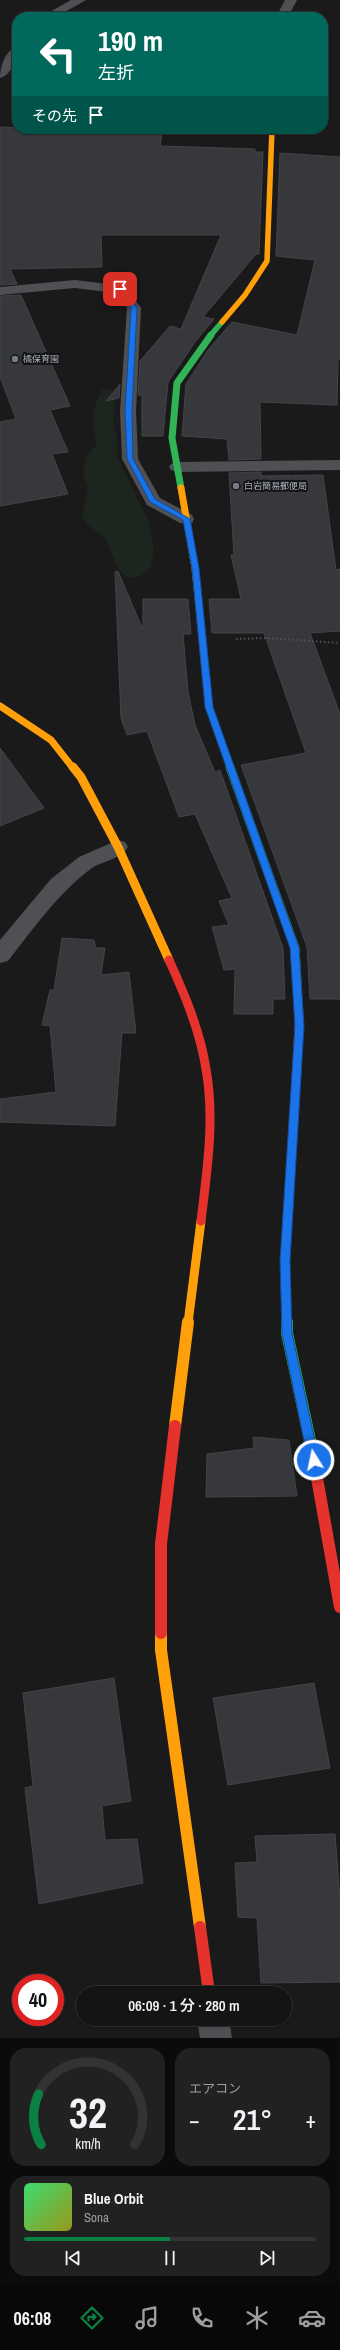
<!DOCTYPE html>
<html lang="ja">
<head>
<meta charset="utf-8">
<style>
	:root { --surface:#141414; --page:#212122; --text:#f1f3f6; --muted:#9d9ea0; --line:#333334; --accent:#0b8043 }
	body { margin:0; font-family:"Archivo Narrow","Noto Sans JP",sans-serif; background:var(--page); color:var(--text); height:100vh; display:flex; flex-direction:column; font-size:15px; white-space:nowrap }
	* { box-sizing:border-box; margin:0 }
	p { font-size:13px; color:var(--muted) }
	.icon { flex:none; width:22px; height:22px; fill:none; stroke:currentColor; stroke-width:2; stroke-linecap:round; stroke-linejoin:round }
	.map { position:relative; height:2038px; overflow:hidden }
	.sheet { display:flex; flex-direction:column; gap:10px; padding:10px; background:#0b0b0b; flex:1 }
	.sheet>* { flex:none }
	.banner { position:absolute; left:12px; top:12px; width:316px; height:122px; border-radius:16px; box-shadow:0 1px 3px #0004,0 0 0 1px var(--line); background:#00695c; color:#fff; overflow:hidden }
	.speed { position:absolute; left:12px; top:1974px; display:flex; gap:8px; font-size:20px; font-weight:700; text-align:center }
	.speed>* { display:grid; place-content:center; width:52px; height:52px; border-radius:50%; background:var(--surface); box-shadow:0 1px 3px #0004,0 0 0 1px var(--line); line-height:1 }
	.speed .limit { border:6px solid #d22; background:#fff; color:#111 }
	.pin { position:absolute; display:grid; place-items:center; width:34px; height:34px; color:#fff; margin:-17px; border-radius:8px; box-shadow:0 2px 6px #0006 }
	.me { position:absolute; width:44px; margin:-22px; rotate:350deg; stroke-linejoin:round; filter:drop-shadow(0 0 3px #0008) }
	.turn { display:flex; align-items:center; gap:14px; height:84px; padding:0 20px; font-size:18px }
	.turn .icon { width:52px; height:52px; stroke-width:2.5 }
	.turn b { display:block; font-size:28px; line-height:34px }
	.then { display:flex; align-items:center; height:38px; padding:0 20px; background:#0003; gap:8px; font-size:15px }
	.big { font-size:30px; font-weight:600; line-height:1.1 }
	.sheet .card { flex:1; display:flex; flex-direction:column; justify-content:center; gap:6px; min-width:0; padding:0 14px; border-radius:16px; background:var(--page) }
	.sheet .dial { align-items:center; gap:0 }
	.dial svg { height:104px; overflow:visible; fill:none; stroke:var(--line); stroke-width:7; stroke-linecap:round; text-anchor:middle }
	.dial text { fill:var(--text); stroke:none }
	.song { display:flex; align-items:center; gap:12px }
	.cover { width:48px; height:48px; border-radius:6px; background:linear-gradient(135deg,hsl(140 70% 55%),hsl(60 70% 35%)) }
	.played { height:4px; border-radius:2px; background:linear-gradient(90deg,var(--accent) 50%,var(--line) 50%) }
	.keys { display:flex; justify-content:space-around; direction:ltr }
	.heat { display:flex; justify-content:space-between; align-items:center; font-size:22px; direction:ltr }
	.sheet .tiles { flex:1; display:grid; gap:10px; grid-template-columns:1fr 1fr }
	.card:last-child { grid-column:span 2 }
	.trip { position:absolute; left:76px; top:1986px; width:216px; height:40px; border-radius:20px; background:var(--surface); box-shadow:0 1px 3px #0004,0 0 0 1px var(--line); font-weight:600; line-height:40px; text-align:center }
	.dock { display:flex; height:64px; justify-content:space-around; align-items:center; background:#080808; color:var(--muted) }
	.dock .icon { width:28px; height:28px }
	.dock .active { color:var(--accent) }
	.dock b { font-size:18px; color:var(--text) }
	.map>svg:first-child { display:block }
</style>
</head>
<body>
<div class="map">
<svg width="340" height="2038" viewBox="0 0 340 2038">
	<rect width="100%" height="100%" fill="#1a1a1b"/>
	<path fill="#1d251f" d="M103 389H111L115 404 113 420 117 436V456L148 520 154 548 151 568 140 576 126 578 116 564 105 537 88 525 82 516 88 489 83 473 86 458 97 444C91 425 92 406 103 389Z"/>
	<g fill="#37383b" stroke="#434447">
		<path d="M0 127 162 134 160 146 255 149V152H263L259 254H256L203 317 214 319 195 342 168 382 163 436H142V395H138L140 361 170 326 181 329 221 235H101L102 267 10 269 17 284 0 285Z"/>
		<path d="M280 153 340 157V359H338L337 405 260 402 261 459 229 460 227 439 182 436 186 384 208 350 232 322 297 335 315 260 276 256Z"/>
		<path d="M21 295 70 406 50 410 68 452 52 454 68 494 0 506V422L16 419 0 377V296Z"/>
		<path d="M120 384 119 398 106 401Z"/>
		<path d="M261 472V476L323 475 336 570 340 569V631L310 633 340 714V999H310L307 947 241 765 306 753 264 633H212L209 599H241L231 555H234L229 473Z"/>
		<path d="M118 571 143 630V599H188L191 634H183L188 692 195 725 215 772 220 770 283 948 285 999H273V1014H234L235 969 224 970 212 927 229 925 219 901 232 898 195 814 179 817 147 731 127 735 121 718 115 572Z"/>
		<path d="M0 748 44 808 0 826Z"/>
		<path d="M62 938 94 940 96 948H105L101 975 129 972 136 1033H122L115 1126 0 1122V1099L56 1092 50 1026 42 1025 50 990H54Z"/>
		<path d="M253 1437 289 1440 297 1496 206 1497 207 1454 254 1448Z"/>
		<path d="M114 1678 131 1801 102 1806 105 1840 137 1839 143 1883 39 1904 25 1788 33 1786 23 1693Z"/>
		<path d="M314 1683 330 1768 228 1785 213 1698Z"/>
		<path d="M335 1834 340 1899V1982L261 1983 257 1918 238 1917 235 1863 257 1862 255 1836Z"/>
	</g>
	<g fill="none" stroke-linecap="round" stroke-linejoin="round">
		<path stroke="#505155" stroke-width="2" stroke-dasharray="1.5 2.5" stroke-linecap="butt" d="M236 639 267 638 340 643"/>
		<g fill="#4e5054" fill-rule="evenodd">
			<path d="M71 0H86L56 17H41Z"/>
			<path d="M285 0H297L288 17H276Z"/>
			<path d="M17 47C17 58 12 75 0 78 0 67 5 50 17 47Z"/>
			<path d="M75 280 125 286 141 308 136 411 138 459 160 498 192 515 194 519 192 523H180L147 505 122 459 120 411 127 308 115 293 75 288 0 295V287Z"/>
			<path d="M340 460V470L177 472 171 470 169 467 171 464 177 462Z"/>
			<path d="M118 840 125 842 128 847C121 859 103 861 92 868 58 893 34 928 8 961L0 963V940L51 879 79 857Z"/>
			<path d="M197 2019H229L232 2038H200Z"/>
		</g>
		<path stroke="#30b455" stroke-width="5.5" d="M210 336 222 322"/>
		<g stroke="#30b455" stroke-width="7">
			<path d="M181 488 172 438 177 383 211 335"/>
			<path d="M206 678 209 707 231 768"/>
		</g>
		<g stroke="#30b455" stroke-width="9">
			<path d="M230 767 295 948 297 981"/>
			<path d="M287 1323 285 1261 290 1183"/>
		</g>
		<path stroke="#30b455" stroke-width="12" d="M287 1322V1333L312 1450"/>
		<path stroke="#ff9f0a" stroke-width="5.5" d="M222 322 245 295 267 261 272 129"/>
		<g stroke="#ff9f0a" stroke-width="7">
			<path d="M181 488 195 568 206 678"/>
			<path d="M0 706 51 740 73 768"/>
		</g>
		<g stroke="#ff9f0a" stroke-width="9">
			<path d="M73 767 81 777 118 847 169 960"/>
			<path d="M188 1323 201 1221"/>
		</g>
		<g stroke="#ff9f0a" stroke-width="12">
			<path d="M175 1426 188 1322"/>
			<path d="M161 1633V1650L200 1927"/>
		</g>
		<g stroke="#e5322d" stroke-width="9">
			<path d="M169 960C185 995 200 1031 206 1069 215 1119 207 1171 201 1221"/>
			<path d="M290 1183 299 1026 297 981"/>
		</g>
		<g stroke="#e5322d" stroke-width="12">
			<path d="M312 1450 340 1607"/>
			<path d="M161 1633V1544L175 1426"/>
			<path d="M200 1927 209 1993"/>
		</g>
	</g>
	<path fill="#1a73e8" stroke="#114b97" d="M118 288H123L137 308 132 411 133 459 155 499 190 519 199 568 213 707 299 948 304 1026 290 1261 292 1333 319 1460 314 1465 308 1460 282 1333 280 1261 295 1026 290 948 205 707 192 568 183 520 150 502 127 459 125 411 131 308Z"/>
	<g fill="#787c84" stroke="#141417" stroke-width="1.5">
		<circle cx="15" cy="359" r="4"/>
		<circle cx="236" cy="486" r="4"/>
	</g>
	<g text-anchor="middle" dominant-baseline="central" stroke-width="4" stroke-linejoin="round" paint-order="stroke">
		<g font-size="9" fill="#abb0bc" stroke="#141417" text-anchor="start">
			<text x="23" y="359">橘保育園</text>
			<text x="244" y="486">白岩簡易郵便局</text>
		</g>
	</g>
</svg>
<div class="speed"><div class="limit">40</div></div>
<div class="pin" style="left:120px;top:289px;background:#d93025"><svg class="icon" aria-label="arrive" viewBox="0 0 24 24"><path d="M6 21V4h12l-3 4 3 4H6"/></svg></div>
<svg class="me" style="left:314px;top:1460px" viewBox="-20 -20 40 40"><circle r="17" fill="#1a73e8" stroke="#fff" stroke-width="3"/><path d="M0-11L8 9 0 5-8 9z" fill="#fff"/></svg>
<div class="trip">06:09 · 1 分 · 280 m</div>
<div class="banner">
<div class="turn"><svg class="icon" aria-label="left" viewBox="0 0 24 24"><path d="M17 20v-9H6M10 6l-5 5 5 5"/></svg><div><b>190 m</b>左折</div></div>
<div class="then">その先<svg class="icon" aria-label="arrive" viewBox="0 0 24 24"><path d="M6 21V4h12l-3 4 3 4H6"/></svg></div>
</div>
</div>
<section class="sheet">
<div class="tiles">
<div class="card dial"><svg viewBox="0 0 100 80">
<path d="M14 69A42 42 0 1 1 86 69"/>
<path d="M14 69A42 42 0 0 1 12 30" stroke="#0b8043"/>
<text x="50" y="56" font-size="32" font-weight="700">32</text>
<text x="50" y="72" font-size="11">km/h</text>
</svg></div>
<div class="card"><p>エアコン</p>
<div class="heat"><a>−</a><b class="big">21°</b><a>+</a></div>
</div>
<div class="card">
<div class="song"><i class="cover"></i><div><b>Blue Orbit</b><p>Sona</p></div></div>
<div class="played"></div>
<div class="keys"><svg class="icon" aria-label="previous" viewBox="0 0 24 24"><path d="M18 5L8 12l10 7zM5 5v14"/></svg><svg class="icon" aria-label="pause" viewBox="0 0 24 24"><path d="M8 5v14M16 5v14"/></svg><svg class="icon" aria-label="next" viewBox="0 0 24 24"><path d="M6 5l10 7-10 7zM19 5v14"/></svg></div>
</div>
</div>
</section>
<nav class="dock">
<b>06:08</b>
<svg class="icon active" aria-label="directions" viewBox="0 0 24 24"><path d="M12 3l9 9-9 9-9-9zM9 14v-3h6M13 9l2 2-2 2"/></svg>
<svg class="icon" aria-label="music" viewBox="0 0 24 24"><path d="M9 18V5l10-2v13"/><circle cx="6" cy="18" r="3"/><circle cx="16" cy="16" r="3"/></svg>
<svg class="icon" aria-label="phone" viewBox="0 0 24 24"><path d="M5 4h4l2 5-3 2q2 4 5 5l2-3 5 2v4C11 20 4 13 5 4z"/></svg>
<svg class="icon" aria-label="climate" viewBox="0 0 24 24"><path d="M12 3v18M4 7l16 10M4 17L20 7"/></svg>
<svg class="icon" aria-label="car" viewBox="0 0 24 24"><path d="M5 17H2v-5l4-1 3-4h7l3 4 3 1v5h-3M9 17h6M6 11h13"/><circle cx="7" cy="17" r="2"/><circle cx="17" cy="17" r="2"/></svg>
</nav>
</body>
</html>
